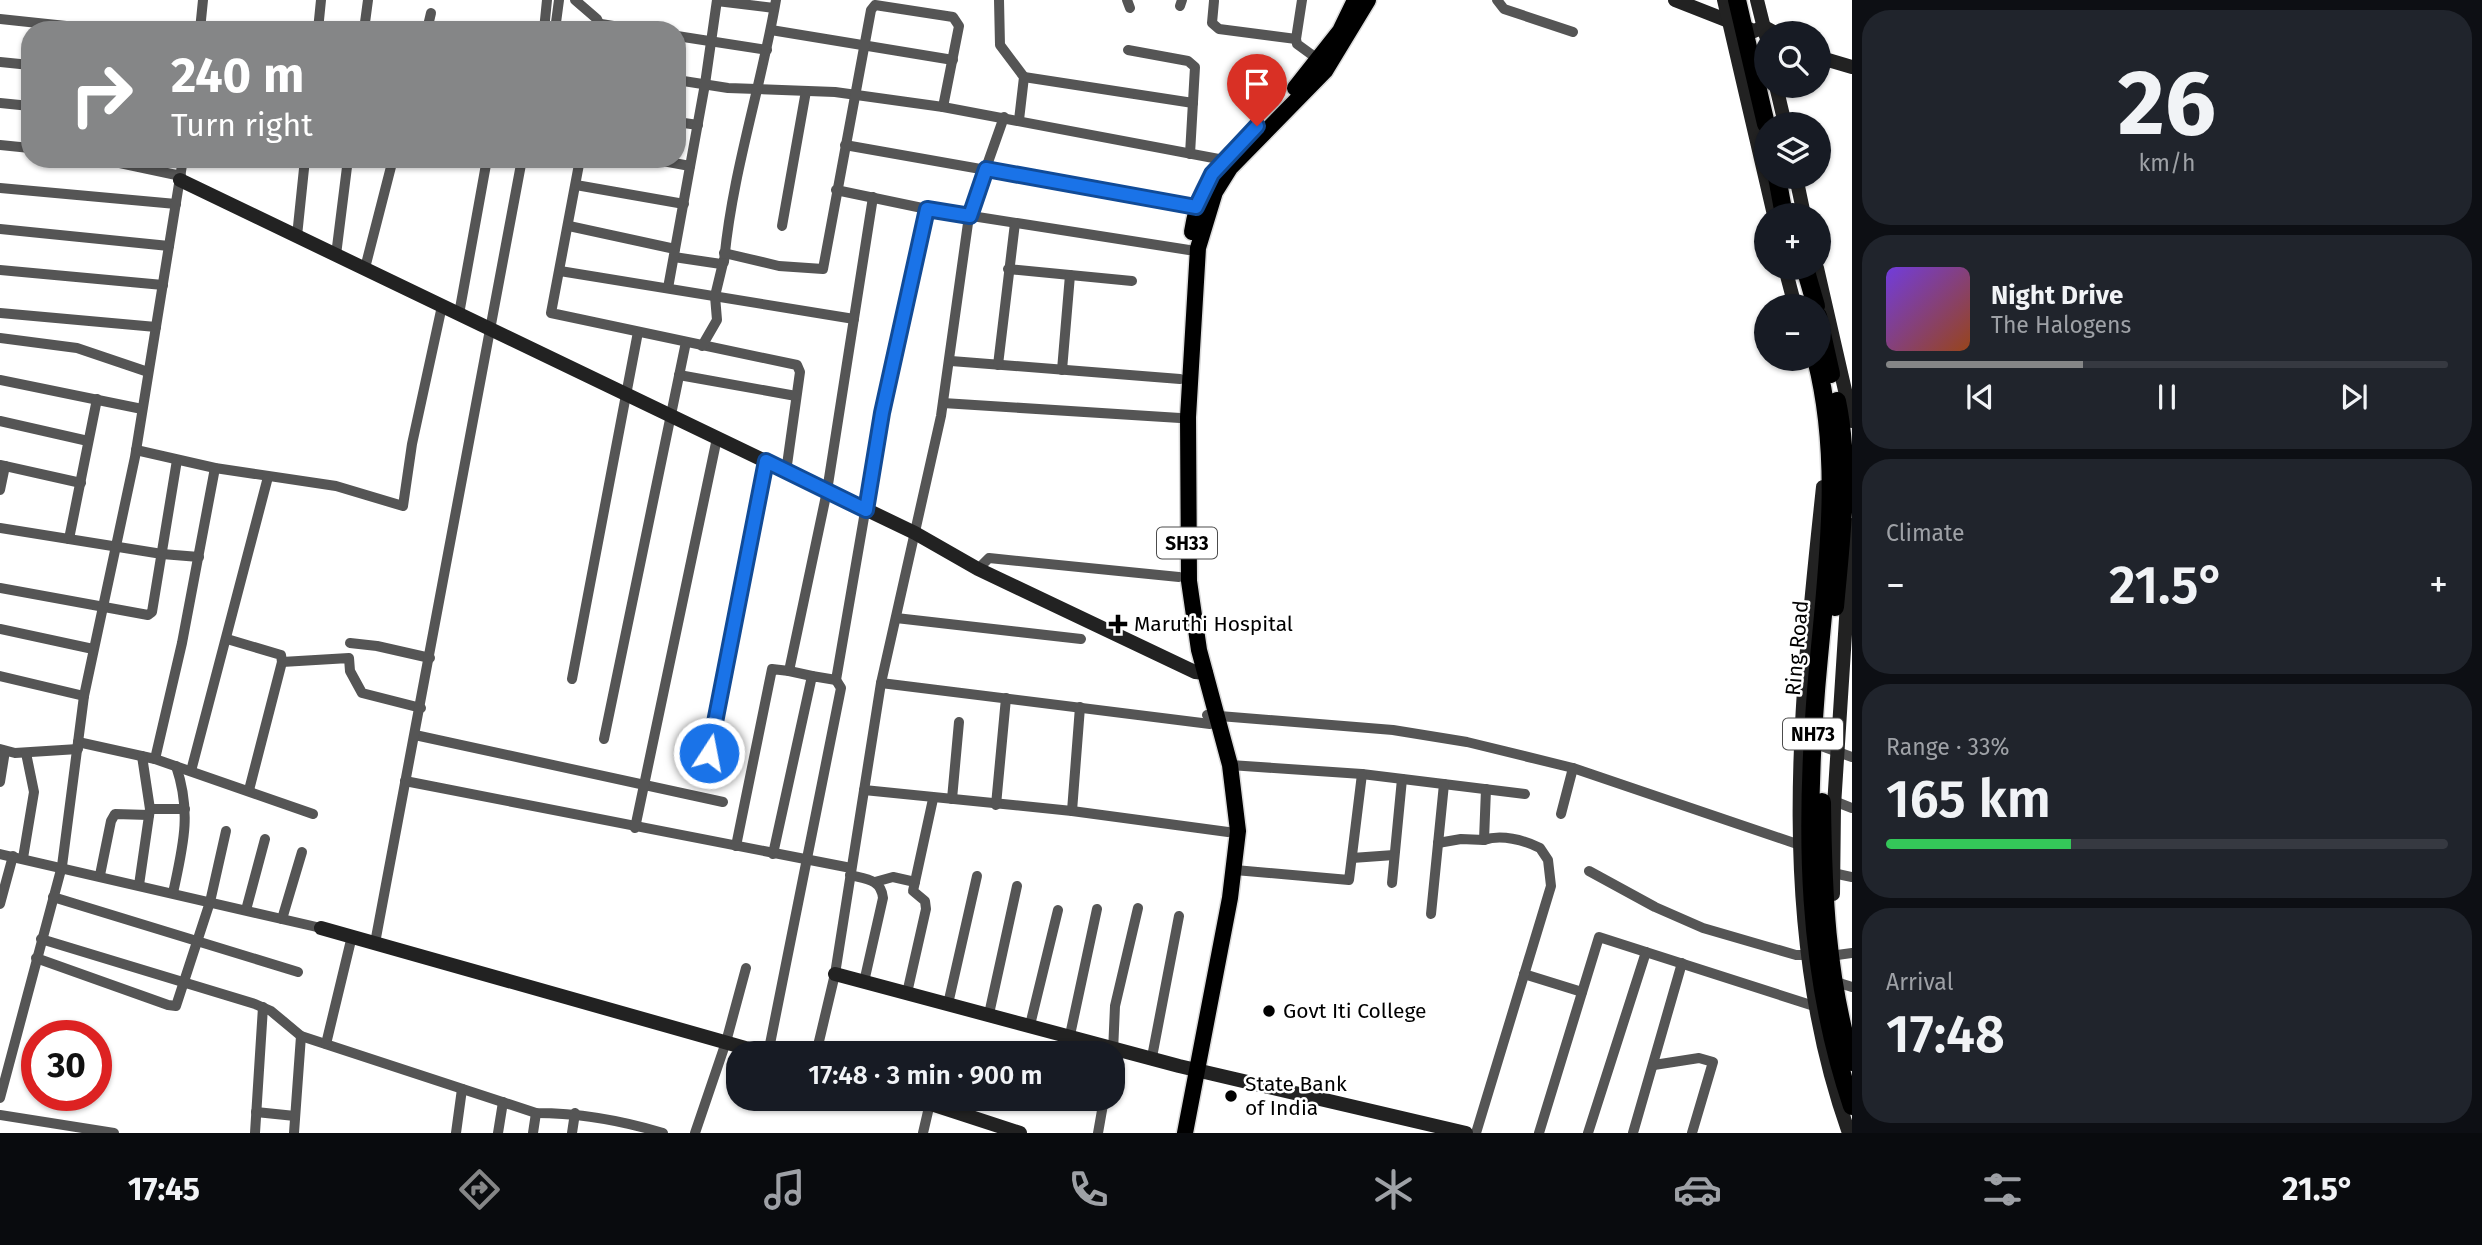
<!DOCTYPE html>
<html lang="en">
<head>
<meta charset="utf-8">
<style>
	:root { --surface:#171b24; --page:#20242c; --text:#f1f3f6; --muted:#9ea1a6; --line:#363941; --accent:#858687 }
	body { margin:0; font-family:"Fira Sans",sans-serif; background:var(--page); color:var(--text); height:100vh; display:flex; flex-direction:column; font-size:26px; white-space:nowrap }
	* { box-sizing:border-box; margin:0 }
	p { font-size:23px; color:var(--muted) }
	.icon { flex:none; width:38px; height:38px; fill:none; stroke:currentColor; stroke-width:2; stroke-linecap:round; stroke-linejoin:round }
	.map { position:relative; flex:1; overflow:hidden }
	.panel { display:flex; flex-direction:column; gap:10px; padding:10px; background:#0d0f14; width:630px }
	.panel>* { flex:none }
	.hud { position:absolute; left:21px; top:21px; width:665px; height:147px; border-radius:28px; box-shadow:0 2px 5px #0004; background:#858687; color:#fff; overflow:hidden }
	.tools { position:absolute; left:1754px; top:21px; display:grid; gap:14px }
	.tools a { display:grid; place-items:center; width:77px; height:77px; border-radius:50%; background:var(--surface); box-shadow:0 2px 5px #0004; font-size:35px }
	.speed { position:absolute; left:21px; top:1020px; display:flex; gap:14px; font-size:35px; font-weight:700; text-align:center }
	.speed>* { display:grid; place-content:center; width:91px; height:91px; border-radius:50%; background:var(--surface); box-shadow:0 2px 5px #0004; line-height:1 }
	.speed .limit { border:10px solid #d22; background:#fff; color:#111 }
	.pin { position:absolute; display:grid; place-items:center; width:60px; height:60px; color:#fff; margin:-72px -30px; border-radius:50% 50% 50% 0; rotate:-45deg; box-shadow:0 0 7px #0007 }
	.pin .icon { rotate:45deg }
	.me { position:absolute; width:77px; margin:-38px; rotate:11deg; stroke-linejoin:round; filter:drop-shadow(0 0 5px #0008) }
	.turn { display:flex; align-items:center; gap:24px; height:147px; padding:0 35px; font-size:32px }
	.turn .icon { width:91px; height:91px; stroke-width:2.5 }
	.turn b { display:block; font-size:49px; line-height:60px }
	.big { font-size:52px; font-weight:600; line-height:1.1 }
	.panel .card { flex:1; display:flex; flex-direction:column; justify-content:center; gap:10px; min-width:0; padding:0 24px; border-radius:28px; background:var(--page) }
	.panel .dial { align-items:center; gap:0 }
	.dial b { font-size:91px; line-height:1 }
	.song { display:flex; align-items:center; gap:21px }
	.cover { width:84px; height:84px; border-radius:10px; background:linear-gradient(135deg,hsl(260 70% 55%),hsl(20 70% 35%)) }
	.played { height:7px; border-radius:4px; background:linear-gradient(90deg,var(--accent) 35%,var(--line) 35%) }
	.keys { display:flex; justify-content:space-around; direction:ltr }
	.heat { display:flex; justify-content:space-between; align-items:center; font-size:38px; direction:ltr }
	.charge { height:10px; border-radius:5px; background:linear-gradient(90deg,#34c759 33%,var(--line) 0) }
	.trip { position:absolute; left:726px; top:1041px; width:399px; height:70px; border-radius:28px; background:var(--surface); box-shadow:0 2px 5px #0004; font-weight:600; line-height:70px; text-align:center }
	.tab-bar { display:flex; height:112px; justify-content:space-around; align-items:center; background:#090b0e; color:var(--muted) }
	.tab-bar .icon { width:49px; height:49px }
	.tab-bar .on { color:var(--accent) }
	.tab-bar b { font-size:32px; color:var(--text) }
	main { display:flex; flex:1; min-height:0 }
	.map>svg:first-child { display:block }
</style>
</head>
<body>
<main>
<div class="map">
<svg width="1852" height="1133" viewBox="0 0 1852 1133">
	<rect width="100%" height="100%" fill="#fff"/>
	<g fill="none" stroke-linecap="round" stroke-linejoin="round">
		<defs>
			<g id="primary">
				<path d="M1295 88 1340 31 1355 0"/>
				<path d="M1192 232C1197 199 1208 177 1231 154"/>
				<path d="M1185 1133 1230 898 1238 831 1230 765 1199 650 1189 581 1188 417 1198 248 1215 192 1230 168 1325 71 1368 0"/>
			</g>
			<g id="highway">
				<path d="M1737 0 1766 124"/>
				<path d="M1777 177 1784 215"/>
				<path d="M1805 268 1816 306"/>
				<path d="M1818 316 1831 374"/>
				<path d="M1816 359C1844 468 1825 581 1816 691 1805 832 1806 970 1852 1106"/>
				<path d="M1835 607C1841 539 1851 468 1837 401"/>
				<path d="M1822 802C1823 891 1826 977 1852 1062"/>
			</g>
		</defs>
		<use href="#primary" stroke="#dbdbdb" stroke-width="19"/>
		<use href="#highway" stroke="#dbdbdb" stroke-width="21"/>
		<g stroke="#555" stroke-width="10">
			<path d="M575 0 597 19 602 30"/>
			<path d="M999 0 1000 45 1024 77 1019 120"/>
			<path d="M1127 0 1130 8"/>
			<path d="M1302 0 1296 39 1297 44 1319 60"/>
			<path d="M1497 0 1504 9 1573 32"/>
			<path d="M717 1 774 8"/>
			<path d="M1214 1 1212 23 1219 29 1296 39"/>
			<path d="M1180 6 1182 0"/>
			<path d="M0 19 104 30"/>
			<path d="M601 24 638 30"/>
			<path d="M200 30 203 0"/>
			<path d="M318 30 321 0"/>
			<path d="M364 30 368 0"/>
			<path d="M427 30 431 13"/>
			<path d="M544 30 547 0"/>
			<path d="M555 30 559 0"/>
			<path d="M771 30 953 60"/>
			<path d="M677 36 767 50"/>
			<path d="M1128 50 1188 61 1195 67 1190 154"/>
			<path d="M0 62 30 65"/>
			<path d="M1024 77 1193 103"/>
			<path d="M677 80 728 88 835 92 943 107 1224 160"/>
			<path d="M0 103 30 106"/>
			<path d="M677 122 698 125"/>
			<path d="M0 145 30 148"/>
			<path d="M845 145 1196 207"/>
			<path d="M101 159 181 176"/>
			<path d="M580 159 551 313 797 365 800 372 786 472"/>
			<path d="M652 159 690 166"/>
			<path d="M576 185 684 204"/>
			<path d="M0 188 176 204"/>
			<path d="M836 190 927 209 1189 250"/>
			<path d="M569 226 675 249"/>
			<path d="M782 226 806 91"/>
			<path d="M0 229 169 246"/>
			<path d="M297 236 305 159"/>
			<path d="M724 253 779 266 823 269 871 10 875 5 953 17 959 26 943 107"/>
			<path d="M336 255 348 159"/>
			<path d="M674 257 721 264 724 262C732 173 761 88 776 0"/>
			<path d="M365 268 393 159"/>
			<path d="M1008 269 1132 281"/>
			<path d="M0 270 163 285"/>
			<path d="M560 271 854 319"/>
			<path d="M668 288 705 84 717 0"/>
			<path d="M0 313 156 327"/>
			<path d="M459 314 487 159"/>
			<path d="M0 338 77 348 148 372"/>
			<path d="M702 346 717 320 715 296 723 263"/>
			<path d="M951 361 1180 379"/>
			<path d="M998 365 1015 223"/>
			<path d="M1062 370 1070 275"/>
			<path d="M679 375 796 396"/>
			<path d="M0 380 142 409"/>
			<path d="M943 403 1180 418"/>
			<path d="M0 421 88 441"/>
			<path d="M136 450 215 468 336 486 403 506 412 444 442 306"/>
			<path d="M0 465 81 483"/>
			<path d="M0 490 5 466"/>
			<path d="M0 528 162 554 199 557"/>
			<path d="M69 539 97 399"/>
			<path d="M978 569 989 558 1179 577"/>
			<path d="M0 588 148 615 152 612 177 460"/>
			<path d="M896 618 1081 639"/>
			<path d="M0 629 93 649"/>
			<path d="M227 639 281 655 282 662 249 790"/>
			<path d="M350 643 377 646 430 658"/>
			<path d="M282 662 349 658 350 671 362 693 421 708"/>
			<path d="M789 671 812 676"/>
			<path d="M0 676 84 696"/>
			<path d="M572 679 638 332"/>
			<path d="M881 683 1210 724"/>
			<path d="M1207 715 1393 730 1467 742 1573 768"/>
			<path d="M415 735 723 802"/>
			<path d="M604 739 686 342"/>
			<path d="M78 742 155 759 182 643 215 468"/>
			<path d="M1813 743 1852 757"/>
			<path d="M0 749 15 753 78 749"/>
			<path d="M709 753 766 461"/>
			<path d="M155 759 313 814"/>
			<path d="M1230 765 1362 774 1525 794"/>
			<path d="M191 771 268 477"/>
			<path d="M405 781 851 868"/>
			<path d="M0 782 5 751"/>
			<path d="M864 790 1072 811 1228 832"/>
			<path d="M952 799 959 722"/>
			<path d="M1834 801 1852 808"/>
			<path d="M996 805 1006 698"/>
			<path d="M150 809H185"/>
			<path d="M1072 811 1080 707"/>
			<path d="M1561 814 1573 768 1800 845"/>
			<path d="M635 828 717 438"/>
			<path d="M1438 843 1461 839 1484 840"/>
			<path d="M736 846 772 669 789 671 827 491 873 197"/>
			<path d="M0 854 321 928"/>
			<path d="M773 854 812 676 836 680 882 413 927 209"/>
			<path d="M23 858 34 792 26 753"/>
			<path d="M1352 858 1394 855"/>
			<path d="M1235 870 1349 880 1362 774"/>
			<path d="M1589 871 1655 907 1703 928 1796 955H1807"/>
			<path d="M1833 873 1852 877"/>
			<path d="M100 875 111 821 115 814 149 815"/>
			<path d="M850 875C866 879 881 879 883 898L864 982"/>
			<path d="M875 882 893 877 915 882"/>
			<path d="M1392 883 1402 779"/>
			<path d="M139 885 150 809 142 756"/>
			<path d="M173 893C183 846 192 813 176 766"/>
			<path d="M53 897 298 972"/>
			<path d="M0 904 13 856"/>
			<path d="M246 910 265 839"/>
			<path d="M1431 914 1444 784"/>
			<path d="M282 919 302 852"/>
			<path d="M41 939 255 1004 271 1011 301 1036 536 1113C580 1113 620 1120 663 1133"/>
			<path d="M375 943 522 159"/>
			<path d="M1830 956 1852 953"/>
			<path d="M36 958 168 1005 176 1006 210 902 226 831"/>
			<path d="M1524 974 1582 992"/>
			<path d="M1833 981 1852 987"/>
			<path d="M907 993 926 909 925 901 913 891 933 799"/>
			<path d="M948 1004 977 876"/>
			<path d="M989 1014 1017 886"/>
			<path d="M1030 1025 1058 910"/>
			<path d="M1070 1035 1097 909"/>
			<path d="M326 1044 352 936"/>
			<path d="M1113 1052 1115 1006 1138 908"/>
			<path d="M768 1054 841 688 836 680"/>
			<path d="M816 1054 835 974 881 683 941 416 969 216 1004 117"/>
			<path d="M1152 1057 1179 916"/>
			<path d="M1654 1065 1699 1058 1713 1062 1692 1133"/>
			<path d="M0 1098 62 866 84 696 135 457 183 159"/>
			<path d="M256 1112 295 1116"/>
			<path d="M0 1115 114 1133"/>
			<path d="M255 1133 263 1007"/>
			<path d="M294 1133 301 1036"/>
			<path d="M456 1133 462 1089"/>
			<path d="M498 1133 503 1102"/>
			<path d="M533 1133 536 1113"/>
			<path d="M572 1133 575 1113"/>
			<path d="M695 1133 726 1042 746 968"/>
			<path d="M923 1133 930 1103"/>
			<path d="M1098 1133 1104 1099"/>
			<path d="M1476 1133 1551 886 1548 860 1540 848C1524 840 1501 834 1484 840L1486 789"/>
			<path d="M1539 1133 1599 937 1814 1006"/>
			<path d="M1588 1133 1646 952"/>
			<path d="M1633 1133 1682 963"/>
		</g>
		<g stroke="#222" stroke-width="14">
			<path d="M1675 0 1754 31 1764 27 1775 33"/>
			<path d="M1724 0 1774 215"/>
			<path d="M1757 0 1766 36"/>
			<path d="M1818 57 1852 67"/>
			<path d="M1776 86 1785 124"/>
			<path d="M1796 177 1804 215"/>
			<path d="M180 180 915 533 978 569 1195 672 1206 673"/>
			<path d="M1785 268 1795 306"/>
			<path d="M1817 268 1852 421"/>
			<path d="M1823 487C1800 702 1775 926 1849 1133"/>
			<path d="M1833 894 1834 806 1852 525"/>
			<path d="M321 928 767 1054"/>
			<path d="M835 974 1179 1066 1466 1133"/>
			<path d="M916 1099 1020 1133"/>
		</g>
		<use href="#primary" stroke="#000" stroke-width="16"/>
		<use href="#highway" stroke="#000" stroke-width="18"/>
	</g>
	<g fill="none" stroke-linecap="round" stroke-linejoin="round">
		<defs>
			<path id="route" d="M709 753 766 461 866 510 882 413 927 209 970 216 986 169 1196 207 1212 174 1257 126"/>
		</defs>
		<use href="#route" stroke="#114b97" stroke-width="18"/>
		<use href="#route" stroke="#1a73e8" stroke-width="12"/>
	</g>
	<g fill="#000" stroke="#fff" stroke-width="2.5">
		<path d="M1114.5 613.5h7v7h7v7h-7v7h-7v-7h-7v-7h7z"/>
		<circle cx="1269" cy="1011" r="7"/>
		<circle cx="1231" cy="1096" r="7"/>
	</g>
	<g text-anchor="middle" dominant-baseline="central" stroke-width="5" stroke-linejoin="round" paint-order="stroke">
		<g fill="#fff" stroke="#4c4c4c" stroke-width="2">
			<rect x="1157" y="527.5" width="60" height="31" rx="5"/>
			<rect x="1783" y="718.5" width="60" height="31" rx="5"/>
		</g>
		<g font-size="19" font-weight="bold" fill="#000">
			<text x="1187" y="543">SH33</text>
			<text x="1813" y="734">NH73</text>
		</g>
		<g font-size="21" fill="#000" stroke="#fff" text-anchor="start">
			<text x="1134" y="624">Maruthi Hospital</text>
			<text x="1283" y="1011">Govt Iti College</text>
			<text x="1245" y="1084">State Bank<tspan x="1245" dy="24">of India</tspan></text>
		</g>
		<g font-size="21" fill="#000" stroke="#fff">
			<text transform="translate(1797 648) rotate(-85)">Ring Road</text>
		</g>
	</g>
</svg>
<div class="tools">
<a><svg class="icon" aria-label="search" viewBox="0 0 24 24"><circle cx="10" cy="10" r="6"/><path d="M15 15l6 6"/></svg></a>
<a><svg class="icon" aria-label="layers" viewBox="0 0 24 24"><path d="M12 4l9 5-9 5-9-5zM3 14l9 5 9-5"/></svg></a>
<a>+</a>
<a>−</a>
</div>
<div class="speed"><div class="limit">30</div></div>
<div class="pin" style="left:1257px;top:126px;background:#d93025"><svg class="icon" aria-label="arrive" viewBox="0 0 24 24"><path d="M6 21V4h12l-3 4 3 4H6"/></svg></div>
<svg class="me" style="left:709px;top:753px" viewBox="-20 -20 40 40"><circle r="17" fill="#1a73e8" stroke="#fff" stroke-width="3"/><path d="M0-11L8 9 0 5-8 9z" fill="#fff"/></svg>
<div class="trip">17:48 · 3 min · 900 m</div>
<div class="hud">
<div class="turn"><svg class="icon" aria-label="right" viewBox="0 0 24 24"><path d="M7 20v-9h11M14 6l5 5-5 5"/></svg><div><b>240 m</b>Turn right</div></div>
</div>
</div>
<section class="panel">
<div class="card dial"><b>26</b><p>km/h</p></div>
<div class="card">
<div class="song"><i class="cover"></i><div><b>Night Drive</b><p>The Halogens</p></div></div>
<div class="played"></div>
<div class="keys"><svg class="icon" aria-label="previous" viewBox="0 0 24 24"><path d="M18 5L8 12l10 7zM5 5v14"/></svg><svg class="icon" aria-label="pause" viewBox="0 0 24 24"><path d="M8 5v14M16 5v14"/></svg><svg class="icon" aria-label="next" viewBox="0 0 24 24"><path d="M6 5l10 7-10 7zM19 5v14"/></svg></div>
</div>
<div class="card"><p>Climate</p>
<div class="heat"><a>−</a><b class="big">21.5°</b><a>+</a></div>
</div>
<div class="card"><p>Range · 33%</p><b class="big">165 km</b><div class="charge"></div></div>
<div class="card"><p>Arrival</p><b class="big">17:48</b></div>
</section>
</main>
<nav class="tab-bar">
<b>17:45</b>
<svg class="icon on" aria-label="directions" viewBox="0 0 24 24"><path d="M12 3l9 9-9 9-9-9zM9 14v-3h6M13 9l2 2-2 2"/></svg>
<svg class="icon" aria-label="music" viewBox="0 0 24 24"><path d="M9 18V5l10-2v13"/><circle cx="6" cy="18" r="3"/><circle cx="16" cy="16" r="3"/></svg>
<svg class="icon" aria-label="phone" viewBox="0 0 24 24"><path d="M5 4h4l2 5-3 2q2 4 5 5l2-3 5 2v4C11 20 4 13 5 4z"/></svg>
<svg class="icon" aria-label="climate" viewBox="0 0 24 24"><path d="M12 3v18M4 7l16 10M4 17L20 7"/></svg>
<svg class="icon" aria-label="car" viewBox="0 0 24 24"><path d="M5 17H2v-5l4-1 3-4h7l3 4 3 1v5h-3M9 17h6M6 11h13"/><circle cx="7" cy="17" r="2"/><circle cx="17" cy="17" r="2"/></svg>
<svg class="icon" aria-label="filters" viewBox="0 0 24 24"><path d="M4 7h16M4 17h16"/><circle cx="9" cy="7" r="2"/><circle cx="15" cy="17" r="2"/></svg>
<b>21.5°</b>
</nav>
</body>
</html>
